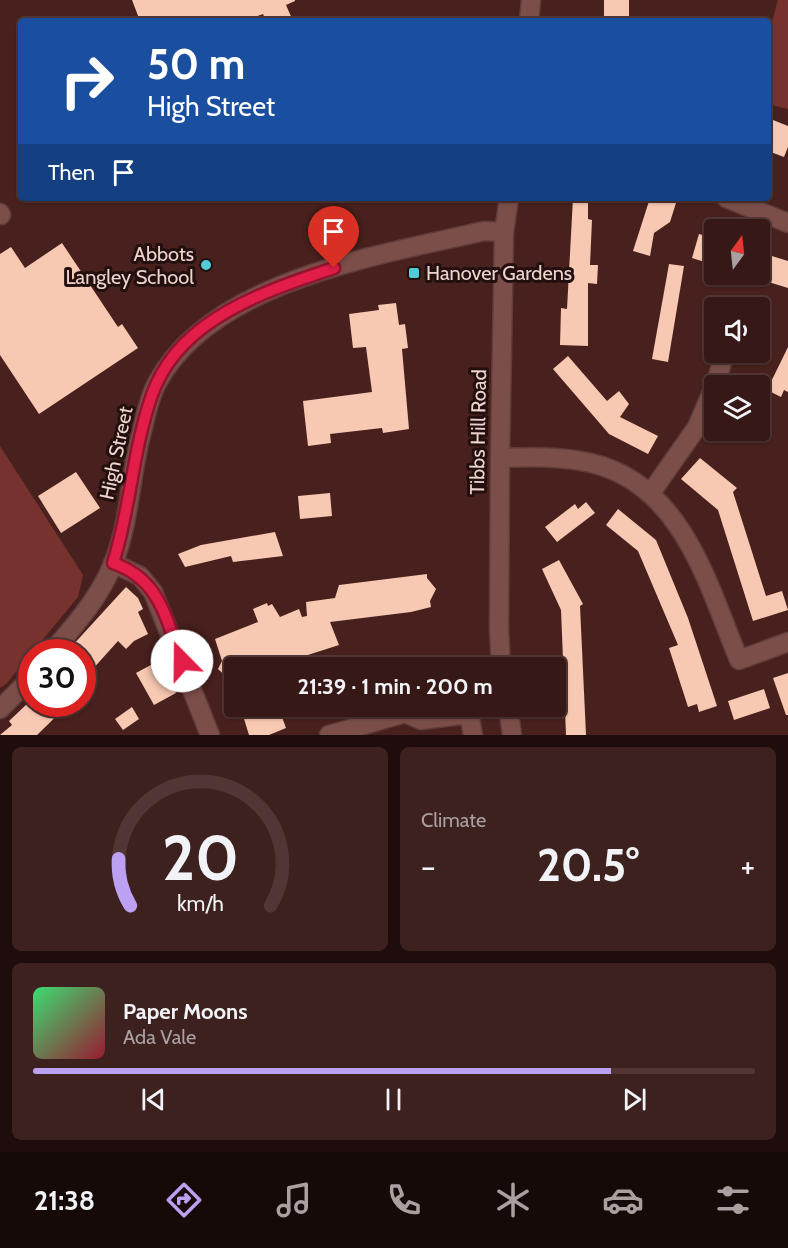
<!DOCTYPE html>
<html lang="en">
<head>
<meta charset="utf-8">
<style>
	:root { --surface:#361816; --page:#3d211f; --text:#f1f3f6; --muted:#aaa0a1; --line:#503735; --accent:#bca0f2 }
	body { margin:0; font-family:Cabin,sans-serif; background:var(--page); color:var(--text); height:100vh; display:flex; flex-direction:column; font-size:22px; white-space:nowrap }
	* { box-sizing:border-box; margin:0 }
	p { font-size:20px; color:var(--muted) }
	.icon { flex:none; width:33px; height:33px; fill:none; stroke:currentColor; stroke-width:2; stroke-linecap:round; stroke-linejoin:round }
	.map { position:relative; height:735px; overflow:hidden }
	.side { display:flex; flex-direction:column; gap:12px; padding:12px; background:#1e0d0c; flex:1 }
	.side>* { flex:none }
	.top-card { position:absolute; left:18px; top:18px; width:753px; height:183px; border-radius:6px; box-shadow:0 2px 4px #0004,0 0 0 2px var(--line); background:#1a4fa0; color:#fff; overflow:hidden }
	.needle { width:39px; rotate:15deg }
	.tools { position:absolute; left:704px; top:219px; display:grid; gap:12px }
	.tools a { display:grid; place-items:center; width:66px; height:66px; border-radius:6px; background:var(--surface); box-shadow:0 2px 4px #0004,0 0 0 2px var(--line); font-size:30px }
	.speed { position:absolute; left:18px; top:639px; display:flex; gap:12px; font-size:30px; font-weight:700; text-align:center }
	.speed>* { display:grid; place-content:center; width:78px; height:78px; border-radius:50%; background:var(--surface); box-shadow:0 2px 4px #0004,0 0 0 2px var(--line); line-height:1 }
	.speed .limit { border:9px solid #d22; background:#fff; color:#111 }
	.pin { position:absolute; display:grid; place-items:center; width:51px; height:51px; color:#fff; margin:-62px -26px; border-radius:50% 50% 50% 0; rotate:-45deg; box-shadow:0 0 6px #0007 }
	.pin .icon { rotate:45deg }
	.me { position:absolute; width:66px; margin:-33px; rotate:338deg; stroke-linejoin:round; filter:drop-shadow(0 0 4px #0008) }
	.turn { display:flex; align-items:center; gap:21px; height:126px; padding:0 30px; font-size:27px }
	.turn .icon { width:78px; height:78px; stroke-width:2.5 }
	.turn b { display:block; font-size:42px; line-height:51px }
	.then { display:flex; align-items:center; height:57px; padding:0 30px; background:#0003; gap:12px; font-size:22px }
	.big { font-size:45px; font-weight:700; line-height:1.1 }
	.side .tile { flex:1; display:flex; flex-direction:column; justify-content:center; gap:9px; min-width:0; padding:0 21px; border-radius:9px; background:var(--page) }
	.side .dial { align-items:center; gap:0 }
	.dial svg { height:156px; overflow:visible; fill:none; stroke:var(--line); stroke-width:7; stroke-linecap:round; text-anchor:middle }
	.dial text { fill:var(--text); stroke:none }
	.song { display:flex; align-items:center; gap:18px }
	.cover { width:72px; height:72px; border-radius:9px; background:linear-gradient(135deg,hsl(140 70% 55%),hsl(350 70% 35%)) }
	.played { height:6px; border-radius:3px; background:linear-gradient(90deg,var(--accent) 80%,var(--line) 80%) }
	.keys { display:flex; justify-content:space-around; direction:ltr }
	.heat { display:flex; justify-content:space-between; align-items:center; font-size:33px; direction:ltr }
	.side .tiles { flex:1; display:grid; gap:12px; grid-template-columns:1fr 1fr }
	.tile:last-child { grid-column:span 2 }
	.trip { position:absolute; left:224px; top:657px; width:342px; height:60px; border-radius:6px; background:var(--surface); box-shadow:0 2px 4px #0004,0 0 0 2px var(--line); font-weight:700; line-height:60px; text-align:center }
	.tab-bar { display:flex; height:96px; justify-content:space-around; align-items:center; background:#160a09; color:var(--muted) }
	.tab-bar .icon { width:42px; height:42px }
	.tab-bar .on { color:var(--accent) }
	.tab-bar b { font-size:27px; color:var(--text) }
	.map>svg:first-child { display:block }
</style>
</head>
<body>
<div class="map">
<svg width="788" height="735" viewBox="0 0 788 735">
	<rect width="100%" height="100%" fill="#48201d"/>
	<g fill="#78322d">
		<path d="M778 0H788V109L768 104V37Z"/>
		<path d="M0 446 83 575 78 597 6 684 0 688Z"/>
	</g>
	<g fill="#f7c8b2">
		<path d="M132 0H295V1L286 5 293 21H266L263 14 243 21H140Z"/>
		<path d="M604 0H629V17L604 19Z"/>
		<path d="M768 118 788 126V147L784 157 768 151Z"/>
		<path d="M573 198H588V219L592 220 590 265H598L597 284 588 283V346L560 345 561 308 567 309Z"/>
		<path d="M650 198 676 203 670 222 654 233 650 256 633 251Z"/>
		<path d="M699 234 714 238V265L692 258Z"/>
		<path d="M62 243 118 327 122 324 138 348 39 414 0 355V254L11 247 25 268Z"/>
		<path d="M759 252 788 261V288L759 279Z"/>
		<path d="M669 264 684 266 668 362 652 359Z"/>
		<path d="M396 303 399 325 405 324 408 348 402 349 409 429 383 433 382 428 330 434 331 443 308 446 303 401 372 392 366 347 353 348 349 314 379 310 378 305Z"/>
		<path d="M788 347V392L784 390 781 397 767 390Z"/>
		<path d="M568 356 607 401 619 391 629 404 620 417 658 436 648 454 609 434 553 369Z"/>
		<path d="M700 458 737 488 733 492 766 596 782 591 788 610 753 621 718 510 681 479Z"/>
		<path d="M76 472 100 508 61 533 38 496Z"/>
		<path d="M330 493 332 516 300 519 298 496Z"/>
		<path d="M586 502 595 513 557 542 545 527 575 504 578 509Z"/>
		<path d="M618 509 656 540 688 618 717 706 699 712 697 704 688 707 669 648 678 645 638 551 606 525Z"/>
		<path d="M275 532 283 556 233 562 231 556 185 567 178 554 201 545Z"/>
		<path d="M559 560 583 604 580 606 586 735H566L561 610 542 569Z"/>
		<path d="M427 574V578L436 589 430 601 431 607 411 612 330 622 339 645 289 661 292 668H234V684L218 669 222 661 215 639 258 622 253 609 267 603 268 606 272 604 280 617 299 609 302 617 307 616 306 602 335 598 339 585Z"/>
		<path d="M126 587 138 598 143 609 138 612 148 634 134 641 126 649 118 641 82 681V652L72 646Z"/>
		<path d="M158 661 176 693 154 705 136 673Z"/>
		<path d="M788 673V715H786L773 678Z"/>
		<path d="M764 689 770 708 734 720 728 701Z"/>
		<path d="M27 704H69L37 735H0L12 725 9 721Z"/>
		<path d="M240 706H278L286 728 269 735H249Z"/>
		<path d="M132 707 139 719 123 730 115 719Z"/>
	</g>
	<g fill="none" stroke-linecap="round" stroke-linejoin="round">
		<defs>
			<g id="minor">
				<path d="M726 198 788 223"/>
				<path d="M0 213 1 215"/>
				<path d="M715 386 725 352"/>
				<path d="M500 458C530 457 561 456 591 463 682 484 708 585 739 660L788 642"/>
				<path d="M650 494 697 427 714 387"/>
				<path d="M113 563 140 576 153 592 210 735"/>
				<path d="M329 735 405 713 421 720 469 714 473 735"/>
			</g>
			<g id="tertiary">
				<path d="M529 21 531 0"/>
				<path d="M52 652C72 628 94 604 108 575 129 533 129 484 140 439 145 421 148 399 157 383 212 280 381 255 484 231L504 232"/>
				<path d="M501 668 499 628 500 458 504 232 509 198"/>
				<path d="M508 706 512 735"/>
				<path d="M0 709 32 677"/>
			</g>
		</defs>
		<use href="#minor" stroke="#5f3c3a" stroke-width="21"/>
		<use href="#tertiary" stroke="#5f3c3a" stroke-width="21"/>
		<use href="#minor" stroke="#7b4e49" stroke-width="18"/>
		<use href="#tertiary" stroke="#7b4e49" stroke-width="18"/>
	</g>
	<g fill="none" stroke-linecap="round" stroke-linejoin="round">
		<defs>
			<path id="route" d="M182 661C165 618 161 580 113 563 126 523 130 483 139 442 143 424 148 403 156 385 186 316 269 290 334 268"/>
		</defs>
		<use href="#route" stroke="#92132f" stroke-width="15"/>
		<use href="#route" stroke="#e11d48" stroke-width="10"/>
	</g>
	<g fill="#52cbd9" stroke="#23100e" stroke-width="2">
		<circle cx="206" cy="265" r="6"/>
		<rect x="408" y="267" width="12" height="12" rx="3"/>
	</g>
	<g text-anchor="middle" dominant-baseline="central" stroke-width="6" stroke-linejoin="round" paint-order="stroke">
		<g font-size="20" fill="#eed3cf" stroke="#23100e" text-anchor="end">
			<text x="194" y="254">Abbots<tspan x="194" dy="23">Langley School</tspan></text>
			<text x="426" y="273" text-anchor="start">Hanover Gardens</text>
		</g>
		<g font-size="20" fill="#eed3cf" stroke="#23100e">
			<text transform="translate(478 432) rotate(-89)">Tibbs Hill Road</text>
			<text transform="translate(116 453) rotate(-78)">High Street</text>
		</g>
	</g>
</svg>
<div class="tools">
<a><svg class="needle" viewBox="-14 -14 28 28"><path d="M0-13l5 13h-10z" fill="#e53935"/><path d="M0 13l5-13h-10z" fill="#aaa0a1"/></svg></a>
<a><svg class="icon" aria-label="sound" viewBox="0 0 24 24"><path d="M4 9h4l5-4v14l-5-4H4zM17 9q2 3 0 6"/></svg></a>
<a><svg class="icon" aria-label="layers" viewBox="0 0 24 24"><path d="M12 4l9 5-9 5-9-5zM3 14l9 5 9-5"/></svg></a>
</div>
<div class="speed"><div class="limit">30</div></div>
<div class="pin" style="left:334px;top:268px;background:#d93025"><svg class="icon" aria-label="arrive" viewBox="0 0 24 24"><path d="M6 21V4h12l-3 4 3 4H6"/></svg></div>
<svg class="me" style="left:182px;top:661px" viewBox="-20 -20 40 40"><circle r="19" fill="#fff"/><path d="M0-13L10 11 0 6-10 11z" fill="#e11d48"/></svg>
<div class="trip">21:39 · 1 min · 200 m</div>
<div class="top-card">
<div class="turn"><svg class="icon" aria-label="right" viewBox="0 0 24 24"><path d="M7 20v-9h11M14 6l5 5-5 5"/></svg><div><b>50 m</b>High Street</div></div>
<div class="then">Then<svg class="icon" aria-label="arrive" viewBox="0 0 24 24"><path d="M6 21V4h12l-3 4 3 4H6"/></svg></div>
</div>
</div>
<section class="side">
<div class="tiles">
<div class="tile dial"><svg viewBox="0 0 100 80">
<path d="M14 69A42 42 0 1 1 86 69"/>
<path d="M14 69A42 42 0 0 1 8 45" stroke="#bca0f2"/>
<text x="50" y="56" font-size="32" font-weight="700">20</text>
<text x="50" y="72" font-size="11">km/h</text>
</svg></div>
<div class="tile"><p>Climate</p>
<div class="heat"><a>−</a><b class="big">20.5°</b><a>+</a></div>
</div>
<div class="tile">
<div class="song"><i class="cover"></i><div><b>Paper Moons</b><p>Ada Vale</p></div></div>
<div class="played"></div>
<div class="keys"><svg class="icon" aria-label="previous" viewBox="0 0 24 24"><path d="M18 5L8 12l10 7zM5 5v14"/></svg><svg class="icon" aria-label="pause" viewBox="0 0 24 24"><path d="M8 5v14M16 5v14"/></svg><svg class="icon" aria-label="next" viewBox="0 0 24 24"><path d="M6 5l10 7-10 7zM19 5v14"/></svg></div>
</div>
</div>
</section>
<nav class="tab-bar">
<b>21:38</b>
<svg class="icon on" aria-label="directions" viewBox="0 0 24 24"><path d="M12 3l9 9-9 9-9-9zM9 14v-3h6M13 9l2 2-2 2"/></svg>
<svg class="icon" aria-label="music" viewBox="0 0 24 24"><path d="M9 18V5l10-2v13"/><circle cx="6" cy="18" r="3"/><circle cx="16" cy="16" r="3"/></svg>
<svg class="icon" aria-label="phone" viewBox="0 0 24 24"><path d="M5 4h4l2 5-3 2q2 4 5 5l2-3 5 2v4C11 20 4 13 5 4z"/></svg>
<svg class="icon" aria-label="climate" viewBox="0 0 24 24"><path d="M12 3v18M4 7l16 10M4 17L20 7"/></svg>
<svg class="icon" aria-label="car" viewBox="0 0 24 24"><path d="M5 17H2v-5l4-1 3-4h7l3 4 3 1v5h-3M9 17h6M6 11h13"/><circle cx="7" cy="17" r="2"/><circle cx="17" cy="17" r="2"/></svg>
<svg class="icon" aria-label="filters" viewBox="0 0 24 24"><path d="M4 7h16M4 17h16"/><circle cx="9" cy="7" r="2"/><circle cx="15" cy="17" r="2"/></svg>
</nav>
</body>
</html>
